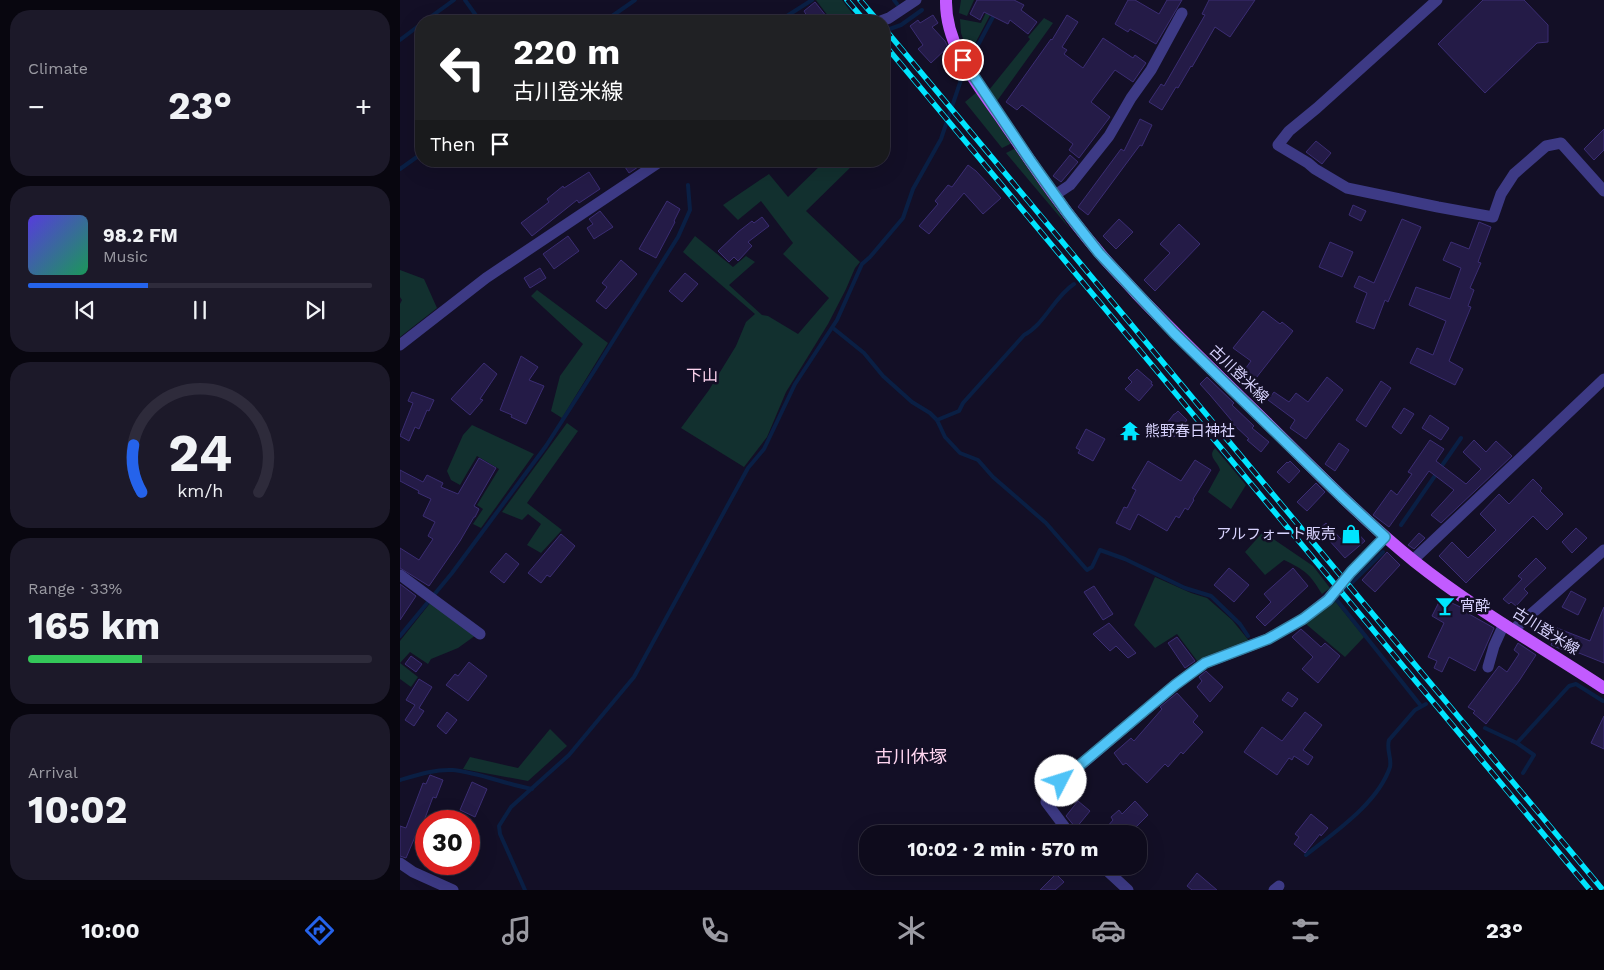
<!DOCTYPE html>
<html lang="en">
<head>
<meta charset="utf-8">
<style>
	:root { --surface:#0e0b1c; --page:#1c1929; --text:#f1f3f6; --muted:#9b9ba3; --line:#2e2b3b; --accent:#2563eb }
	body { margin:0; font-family:"Work Sans","Noto Sans JP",sans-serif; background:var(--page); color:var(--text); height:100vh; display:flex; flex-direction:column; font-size:19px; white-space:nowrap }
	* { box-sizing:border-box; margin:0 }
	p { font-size:16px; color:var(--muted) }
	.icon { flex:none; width:28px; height:28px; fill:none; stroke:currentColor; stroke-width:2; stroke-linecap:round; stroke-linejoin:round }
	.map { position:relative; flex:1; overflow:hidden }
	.side { display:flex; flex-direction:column; gap:10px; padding:10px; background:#08060f; width:400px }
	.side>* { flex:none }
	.guide { position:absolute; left:15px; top:15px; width:475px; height:152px; border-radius:20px; box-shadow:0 5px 20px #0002,0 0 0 1px var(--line); background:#202124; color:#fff; overflow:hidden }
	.speed { position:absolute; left:15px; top:810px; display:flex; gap:10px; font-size:25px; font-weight:700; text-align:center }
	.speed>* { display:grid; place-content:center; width:65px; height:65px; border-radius:50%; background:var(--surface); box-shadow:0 5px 20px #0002,0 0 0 1px var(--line); line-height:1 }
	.speed .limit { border:8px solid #d22; background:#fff; color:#111 }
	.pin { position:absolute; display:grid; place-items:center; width:42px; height:42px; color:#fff; margin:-21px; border:2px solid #fff; border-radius:50%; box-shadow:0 1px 5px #0007 }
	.me { position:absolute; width:55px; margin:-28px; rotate:50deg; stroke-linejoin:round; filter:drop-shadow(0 0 4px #0008) }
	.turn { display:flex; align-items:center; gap:18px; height:105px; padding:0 15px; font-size:22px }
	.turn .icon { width:65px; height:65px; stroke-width:2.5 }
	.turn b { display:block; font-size:35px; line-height:42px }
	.then { display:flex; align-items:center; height:48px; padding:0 15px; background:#0003; gap:10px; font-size:19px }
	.big { font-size:38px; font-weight:700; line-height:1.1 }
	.side .tile { flex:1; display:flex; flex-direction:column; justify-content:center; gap:8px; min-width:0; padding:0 18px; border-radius:20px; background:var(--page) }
	.side .dial { align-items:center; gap:0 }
	.dial svg { height:130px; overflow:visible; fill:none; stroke:var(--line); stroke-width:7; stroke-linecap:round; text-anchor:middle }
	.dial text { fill:var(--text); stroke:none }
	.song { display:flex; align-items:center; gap:15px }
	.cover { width:60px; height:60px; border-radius:8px; background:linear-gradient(135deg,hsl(250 70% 55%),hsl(150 70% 35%)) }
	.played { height:5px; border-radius:2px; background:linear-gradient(90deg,var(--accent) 35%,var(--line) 35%) }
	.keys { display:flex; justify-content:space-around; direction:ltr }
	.heat { display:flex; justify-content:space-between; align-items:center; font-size:28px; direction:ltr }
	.charge { height:8px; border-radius:4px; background:linear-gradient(90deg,#34c759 33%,var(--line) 0) }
	.trip { position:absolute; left:459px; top:825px; width:288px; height:50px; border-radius:20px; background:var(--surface); box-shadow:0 5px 20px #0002,0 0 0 1px var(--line); font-weight:700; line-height:50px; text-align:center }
	.menu { display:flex; height:80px; justify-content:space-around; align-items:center; background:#06040b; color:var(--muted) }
	.menu .icon { width:35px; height:35px }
	.menu .selected { color:var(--accent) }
	.menu b { font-size:22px; color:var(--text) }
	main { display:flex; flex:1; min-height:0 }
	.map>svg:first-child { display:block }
</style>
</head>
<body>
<main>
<section class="side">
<div class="tile"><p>Climate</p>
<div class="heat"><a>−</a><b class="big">23°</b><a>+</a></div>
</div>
<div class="tile">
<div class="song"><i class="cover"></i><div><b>98.2 FM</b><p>Music</p></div></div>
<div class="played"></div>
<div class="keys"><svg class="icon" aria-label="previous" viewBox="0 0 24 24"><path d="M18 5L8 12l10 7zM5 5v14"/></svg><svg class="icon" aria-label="pause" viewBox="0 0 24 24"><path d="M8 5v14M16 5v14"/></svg><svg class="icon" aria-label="next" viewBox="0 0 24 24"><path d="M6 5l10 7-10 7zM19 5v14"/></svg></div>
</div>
<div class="tile dial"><svg viewBox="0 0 100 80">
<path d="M14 69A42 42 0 1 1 86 69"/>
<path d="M14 69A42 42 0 0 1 9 40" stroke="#2563eb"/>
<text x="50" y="56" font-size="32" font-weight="700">24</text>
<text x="50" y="72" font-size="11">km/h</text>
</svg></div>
<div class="tile"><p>Range · 33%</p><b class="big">165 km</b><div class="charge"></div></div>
<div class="tile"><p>Arrival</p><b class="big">10:02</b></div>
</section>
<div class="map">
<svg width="1204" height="890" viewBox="0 0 1204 890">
	<rect width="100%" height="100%" fill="#130f26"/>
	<g fill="#12302f">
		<path d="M416 0H442L458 21H432Z"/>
		<path d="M561 0H574L567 16 559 13Z"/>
		<path d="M592 0H598L569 55 561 33 560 19 581 23Z"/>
		<path d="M644 18 653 23 597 101 589 90 630 39 628 37Z"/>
		<path d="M577 92 612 143 602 148 565 102Z"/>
		<path d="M616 148 670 229 606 153Z"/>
		<path d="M425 161H457L406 211 460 262 455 268 446 289 428 324 386 392 367 437 344 467 281 428 309 390 336 346 346 322 355 314 283 252 295 236 333 267 346 256 355 262 329 285 362 315 368 316 398 334 429 298 383 254 393 243 361 201 338 220 323 205 369 174 388 197Z"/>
		<path d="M0 270 24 279 37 308 0 337V304L2 300 0 297Z"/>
		<path d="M137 290 208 343 162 418 151 411 160 376 183 344 131 296Z"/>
		<path d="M167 423 178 431 127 503 162 530 141 553 127 545 141 524 128 514 122 520 102 512Z"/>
		<path d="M72 425 134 454 81 528 73 524 83 509 77 505 99 469 77 456 60 485 51 480 47 471 63 435Z"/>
		<path d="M815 448 846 485 831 509 808 492 820 470C818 461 807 457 815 448Z"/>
		<path d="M863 532 913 566 930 588 922 594C910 574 905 570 884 560L865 575 845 552Z"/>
		<path d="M755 577 791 593 807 598 832 620 850 642 798 662 777 634 755 648 734 625Z"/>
		<path d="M935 601 964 637 945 657 906 624Z"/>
		<path d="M31 602 76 635 58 648 31 659 28 664 10 652 0 663V641Z"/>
		<path d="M0 663 18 677 11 687 0 679Z"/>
		<path d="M150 729 167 746 128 781 63 769 70 757 118 768Z"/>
	</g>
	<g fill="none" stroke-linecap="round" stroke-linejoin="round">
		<g stroke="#0a1f44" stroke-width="4">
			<path d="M65 0 80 21"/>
			<path d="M494 0 497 4"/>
			<path d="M25 21 54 0"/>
			<path d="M205 21 235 0"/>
			<path d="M379 21 412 0"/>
			<path d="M484 31 501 25 522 10"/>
			<path d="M0 40 21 24"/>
			<path d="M568 64 595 13"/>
			<path d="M182 161 185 166"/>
			<path d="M291 163 292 161"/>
			<path d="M0 169 21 154"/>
			<path d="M433 328 464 353 483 376 512 402 530 413 537 420 545 437 560 453 578 460 593 477 646 523 687 570 692 567 700 550 725 559 785 588 811 596 840 624 848 636"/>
			<path d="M537 420 559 411 563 403 624 335C645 324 654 297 674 284"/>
			<path d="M1001 525 1061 438"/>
			<path d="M936 599 1021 706"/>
			<path d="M931 603 983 552"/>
			<path d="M0 636 52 573 146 446 196 368 278 237 290 210 288 185"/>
			<path d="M1085 728 1117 743 1134 755 1123 773"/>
			<path d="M1117 743 1169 686 1176 684 1203 701"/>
			<path d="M0 780C17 775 35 769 53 770 80 773 105 784 132 789"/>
			<path d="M906 855C935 832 978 803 990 767 992 758 986 749 989 740L1015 710 1026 704"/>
			<path d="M125 890 100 834 99 826 111 807 169 755 234 677 348 468 364 449 395 384 437 320 462 264 470 257 503 218 513 189 541 139 564 71"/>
		</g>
	</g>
	<g fill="#241b47" stroke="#3b2d73">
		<path d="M577 0H614L624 5 621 10 637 22 628 34 610 20 608 24 584 12 580 20 570 14Z"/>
		<path d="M728 0H735L759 14 767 0H782L756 44 730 29 728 32 715 24Z"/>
		<path d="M809 0H855L830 37 815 27 792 67 791 66 778 88 776 87 762 110 749 102 761 84 764 86 805 15 802 14Z"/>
		<path d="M1083 0H1124L1148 25V42L1137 43 1085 93 1038 44Z"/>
		<path d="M415 2 430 21H400L407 16 404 11Z"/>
		<path d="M533 15 538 23 532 27 545 41 548 47 531 63 518 49 523 45 510 26 518 20 520 23Z"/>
		<path d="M667 15 678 22 662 47 667 50 664 54 683 68 703 38 733 58 735 55 746 63 733 82 715 70 691 102 710 117 679 158 669 150 673 144 622 105 617 110 606 102 651 39 652 40Z"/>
		<path d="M740 119 752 125 742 146 740 145 688 215 678 207 721 149 724 151Z"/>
		<path d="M1204 129V150L1194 160 1184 149Z"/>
		<path d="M916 141 931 153 922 164 906 152Z"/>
		<path d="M670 155 678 162 661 182 653 176Z"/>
		<path d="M221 161H247L229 173Z"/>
		<path d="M568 165 576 171 601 198 583 214 564 193 529 234 519 226 538 204 535 201 548 185 552 187Z"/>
		<path d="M189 172 200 189 179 203 177 200 132 236 121 223 149 202 147 199 163 186 164 188Z"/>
		<path d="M267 201 280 209 274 221 275 222 256 258 239 249Z"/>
		<path d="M953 205 966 211 961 221 949 215Z"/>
		<path d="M200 211 213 227 194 239 187 228 193 224 189 219Z"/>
		<path d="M362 217 369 226 348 242 352 246 338 261 334 257 329 262 318 251 338 232 352 221 354 223Z"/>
		<path d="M719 219 733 232 716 249 703 236Z"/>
		<path d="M1002 219 1021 227 988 302 985 300 974 329 956 322 967 293 954 287 959 276 974 283Z"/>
		<path d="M1079 222 1091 227 1078 262 1081 263 1070 288 1074 290 1068 306 1071 307 1049 361 1063 369 1055 385 1010 363 1017 348 1033 355 1046 321 1009 305 1016 287 1050 299 1061 268 1043 260 1051 242 1069 249Z"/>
		<path d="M779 224 800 244 755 291 744 280 770 253 760 244Z"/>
		<path d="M168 236 179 251 154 269 143 254Z"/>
		<path d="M930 242 953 252 942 277 919 267Z"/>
		<path d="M221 260 237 274 206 309 196 301 207 287 202 283Z"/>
		<path d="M140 268 146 278 130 288 124 278Z"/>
		<path d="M285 273 298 284 282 302 269 291Z"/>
		<path d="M863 311 880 324 882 322 893 331 849 387 838 379 851 361 833 348Z"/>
		<path d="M121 356 138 367 129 380 144 386 126 424 111 417 112 415 100 410Z"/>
		<path d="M84 363 97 374 80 399 83 400 70 415 51 399Z"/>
		<path d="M737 369 752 382 751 384 753 385 739 401 725 389 732 382 728 378Z"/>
		<path d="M807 377 834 403 832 405 854 426 852 428 869 442 861 452 847 440 849 439 831 422 832 421 810 395 800 384Z"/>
		<path d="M927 377 943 390 906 439 890 428 895 420 868 400 874 392 889 402 896 393 908 402Z"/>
		<path d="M981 381 991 388 966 427 956 420Z"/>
		<path d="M12 392 34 400 29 411 27 410 19 429 15 427 9 441 0 436 13 403 8 401Z"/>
		<path d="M1004 408 1014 414 1001 434 992 427Z"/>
		<path d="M778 411 787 420 774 437 764 430 765 428 764 427 774 414H775Z"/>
		<path d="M1030 415 1049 428 1041 440 1022 428Z"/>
		<path d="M686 429 705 439 693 461 678 453 680 450 676 448Z"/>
		<path d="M1030 440 1044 449 1036 461 1066 484 1081 469 1063 452 1074 440 1086 452 1096 441 1112 456 1041 523 1031 515 1054 490 1029 471 989 527 973 515 991 490 997 495 1012 474 1008 472Z"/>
		<path d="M939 443 949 450 935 471 925 464Z"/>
		<path d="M79 458 96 468 74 506 79 509 75 517H74L60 541 29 586 0 568V548L19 560 33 539 28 536 35 522 23 516 31 499 18 493 19 491 0 481V470L23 482 27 475 43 483 41 487 58 494Z"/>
		<path d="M795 460 811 470 793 499 794 500 788 510 785 508 779 518 776 516 767 531 738 514 730 530 716 523 724 507 727 508 736 490 732 488 748 461 781 481Z"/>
		<path d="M890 461 900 471 889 483 877 472 887 462 888 463Z"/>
		<path d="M1133 479 1142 488 1140 491 1163 514 1147 530 1133 516 1066 583 1039 556 1052 542 1068 558 1096 530 1080 514 1099 494 1109 504Z"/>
		<path d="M916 483 925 492 907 511 897 502Z"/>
		<path d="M926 523 941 539 953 528 965 541 945 558 919 529Z"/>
		<path d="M1176 528 1187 538 1172 553 1162 542Z"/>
		<path d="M1019 533 1025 538 1014 549 1008 545Z"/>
		<path d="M161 534 175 546 150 577 147 575 141 583 128 573Z"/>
		<path d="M987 552 1000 565 975 592 962 580Z"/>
		<path d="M106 553 119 564 104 583 90 572Z"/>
		<path d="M1136 558 1146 568 1124 589 1128 593 1116 606 1111 602 1109 604 1103 599 1122 579 1118 576Z"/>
		<path d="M829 568 849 585 834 602 814 585Z"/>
		<path d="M893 568 908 586 865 626 856 617 871 602 864 594Z"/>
		<path d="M0 584 16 596 0 620Z"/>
		<path d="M694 586 713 614 703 620 684 592Z"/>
		<path d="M1171 591 1186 599 1178 615 1162 607Z"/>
		<path d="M1041 598 1069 611V614L1094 628 1075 671 1049 657 1042 672 1034 668 1037 661 1028 657 1044 623 1032 616Z"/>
		<path d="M1204 607V663L1169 649 1168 652 1151 645 1157 628 1190 641Z"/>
		<path d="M709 623 736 653 728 658 716 646 710 651 693 634Z"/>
		<path d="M901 629 921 647 925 643 940 656 918 683 902 669 913 657 892 637Z"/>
		<path d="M777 637 795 661 785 668 768 643Z"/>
		<path d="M1118 643 1136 655 1119 681 1086 724 1073 713 1075 711 1068 707 1099 666 1107 672 1119 654 1114 650Z"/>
		<path d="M11 656 22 664 16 672 5 664Z"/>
		<path d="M69 662 87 676 68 701 46 685 55 674 58 676Z"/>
		<path d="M806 671 823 687 810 702 797 687 802 681 799 677Z"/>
		<path d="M19 679 32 687 19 708 24 711 14 726 5 720 15 705 6 700Z"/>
		<path d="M888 692 898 699 892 707 882 700Z"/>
		<path d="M777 693 798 716 793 722 803 732 783 754 781 752 768 767 765 764 747 783 726 763 723 765 714 753 731 738 734 741 762 709 760 707Z"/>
		<path d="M47 712 57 720 46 734 37 726Z"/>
		<path d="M905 712 922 725 903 750 913 757 908 765 894 756 892 760 889 758 877 775 844 752 862 727 882 741Z"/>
		<path d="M1204 716V749L1191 743Z"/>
		<path d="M30 775 43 780 36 798 33 797 22 826 20 825 6 858 0 856V826L6 828 23 783 26 784Z"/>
		<path d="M72 782 87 789 75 817 60 810Z"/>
		<path d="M678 801 690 811 676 828 666 816Z"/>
		<path d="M735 801 748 815 729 834H701L713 820 711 817 719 810 722 814Z"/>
		<path d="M911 814 928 828 921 836 920 834 905 853 894 844 899 837 895 834Z"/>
		<path d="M797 873 817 890H792L787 886Z"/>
		<path d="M656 874 664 882 655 890H640Z"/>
	</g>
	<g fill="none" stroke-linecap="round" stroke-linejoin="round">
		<g stroke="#3d3a85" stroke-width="11">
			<path d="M1037 0 917 108 889 131 878 145 908 163 915 169 947 188 1038 207 1093 217 1101 194 1114 174 1146 146 1161 143 1204 191"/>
			<path d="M481 21 489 18 516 0"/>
			<path d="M655 195 670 185 709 136 731 98 751 70 782 13"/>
			<path d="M0 345 86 278 261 161"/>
			<path d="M1013 560 1204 379"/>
			<path d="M0 575 80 634"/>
			<path d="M1113 630 1204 550"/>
			<path d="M1088 667 1094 646 1104 624"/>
			<path d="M670 834 646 802 648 793 775 685 805 663 868 639 903 619 928 599 951 572 985 537"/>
			<path d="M0 863 13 872 53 890"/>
			<path d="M702 866 728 890"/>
			<path d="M874 890 879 886"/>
		</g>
		<path stroke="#c25bff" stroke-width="12" d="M546 0C545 46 578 85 603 121 633 165 663 210 698 251 710 266 724 279 737 294 780 339 824 381 868 424 916 471 962 519 1014 561 1074 609 1140 646 1204 688"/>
		<defs>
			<g id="rail">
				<path d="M447 0 465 21"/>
				<path d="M460 0 478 21"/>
				<path d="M484 28 1203 890"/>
				<path d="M484 44 1190 890"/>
			</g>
		</defs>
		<use href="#rail" stroke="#00e5ff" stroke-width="5.5"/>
		<use href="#rail" stroke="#130f26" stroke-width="4" stroke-dasharray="11" stroke-linecap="butt"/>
	</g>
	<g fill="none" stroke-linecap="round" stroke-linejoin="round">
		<defs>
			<path id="route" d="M563 60 630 160 667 212 699 253 774 333 942 497 985 537 951 572 928 600 903 619 868 639 805 663 775 685 661 781"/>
		</defs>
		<use href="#route" stroke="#337fa1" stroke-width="12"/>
		<use href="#route" stroke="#4fc3f7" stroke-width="9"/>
	</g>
	<defs>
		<symbol id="temple-bare" viewBox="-9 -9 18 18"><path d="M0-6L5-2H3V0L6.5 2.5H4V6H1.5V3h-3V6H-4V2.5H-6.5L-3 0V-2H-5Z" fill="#00e5ff" stroke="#130f26" stroke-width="2.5" paint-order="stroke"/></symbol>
		<symbol id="shop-bare" viewBox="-9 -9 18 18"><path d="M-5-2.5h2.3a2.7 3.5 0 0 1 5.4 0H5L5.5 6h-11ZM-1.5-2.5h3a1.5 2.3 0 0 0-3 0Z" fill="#00e5ff" stroke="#130f26" stroke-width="2.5" paint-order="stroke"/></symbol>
		<symbol id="bar-bare" viewBox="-9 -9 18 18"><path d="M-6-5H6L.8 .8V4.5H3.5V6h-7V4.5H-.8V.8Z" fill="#00e5ff" stroke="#130f26" stroke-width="2.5" paint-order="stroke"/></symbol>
	</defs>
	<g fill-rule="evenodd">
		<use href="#temple-bare" x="716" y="417" width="28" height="28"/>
		<use href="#shop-bare" x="937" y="520" width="28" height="28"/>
		<use href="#bar-bare" x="1031" y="592" width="28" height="28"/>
	</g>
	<g text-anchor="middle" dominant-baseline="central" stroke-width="5" stroke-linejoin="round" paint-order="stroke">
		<g font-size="15" fill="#d9d4ff" stroke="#130f26">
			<text transform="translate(839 374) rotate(44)">古川登米線</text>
			<text transform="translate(1146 631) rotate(32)">古川登米線</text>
		</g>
		<g font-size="15" fill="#d9d4ff" stroke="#130f26" text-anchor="start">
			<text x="745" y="431">熊野春日神社</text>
			<text x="936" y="534" text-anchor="end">アルフォート販売</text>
			<text x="1060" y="606">宵酔</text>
		</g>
		<g font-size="16" fill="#ffd6f0" stroke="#130f26">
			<text x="302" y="375">下山</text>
		</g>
		<g font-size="18" fill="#ffd6f0" stroke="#130f26">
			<text x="511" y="756">古川休塚</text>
		</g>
	</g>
</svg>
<div class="speed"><div class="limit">30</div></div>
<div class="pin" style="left:563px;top:60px;background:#d93025"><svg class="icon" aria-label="arrive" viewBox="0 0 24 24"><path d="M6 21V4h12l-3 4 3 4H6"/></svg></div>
<svg class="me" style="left:661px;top:781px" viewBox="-20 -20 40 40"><circle r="19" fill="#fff"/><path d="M0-13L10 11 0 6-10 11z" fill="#4fc3f7"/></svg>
<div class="trip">10:02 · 2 min · 570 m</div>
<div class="guide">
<div class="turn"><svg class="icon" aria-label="left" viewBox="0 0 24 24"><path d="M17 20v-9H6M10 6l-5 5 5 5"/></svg><div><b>220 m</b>古川登米線</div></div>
<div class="then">Then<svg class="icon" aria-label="arrive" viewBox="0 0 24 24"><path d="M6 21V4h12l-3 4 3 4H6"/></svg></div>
</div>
</div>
</main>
<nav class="menu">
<b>10:00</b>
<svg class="icon selected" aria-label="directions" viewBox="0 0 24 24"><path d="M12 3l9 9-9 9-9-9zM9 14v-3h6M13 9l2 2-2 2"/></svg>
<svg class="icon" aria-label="music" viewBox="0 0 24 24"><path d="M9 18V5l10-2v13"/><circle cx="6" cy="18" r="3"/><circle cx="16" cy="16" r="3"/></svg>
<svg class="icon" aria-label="phone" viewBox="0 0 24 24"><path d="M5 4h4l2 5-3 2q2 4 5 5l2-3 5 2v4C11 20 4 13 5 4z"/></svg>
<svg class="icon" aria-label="climate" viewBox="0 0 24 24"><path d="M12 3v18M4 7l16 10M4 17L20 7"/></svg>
<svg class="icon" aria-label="car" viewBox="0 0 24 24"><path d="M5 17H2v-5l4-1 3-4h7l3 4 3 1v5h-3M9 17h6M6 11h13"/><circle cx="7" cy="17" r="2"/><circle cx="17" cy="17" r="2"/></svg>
<svg class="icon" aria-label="filters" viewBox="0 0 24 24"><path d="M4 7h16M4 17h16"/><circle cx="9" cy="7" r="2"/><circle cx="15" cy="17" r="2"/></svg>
<b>23°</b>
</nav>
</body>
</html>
